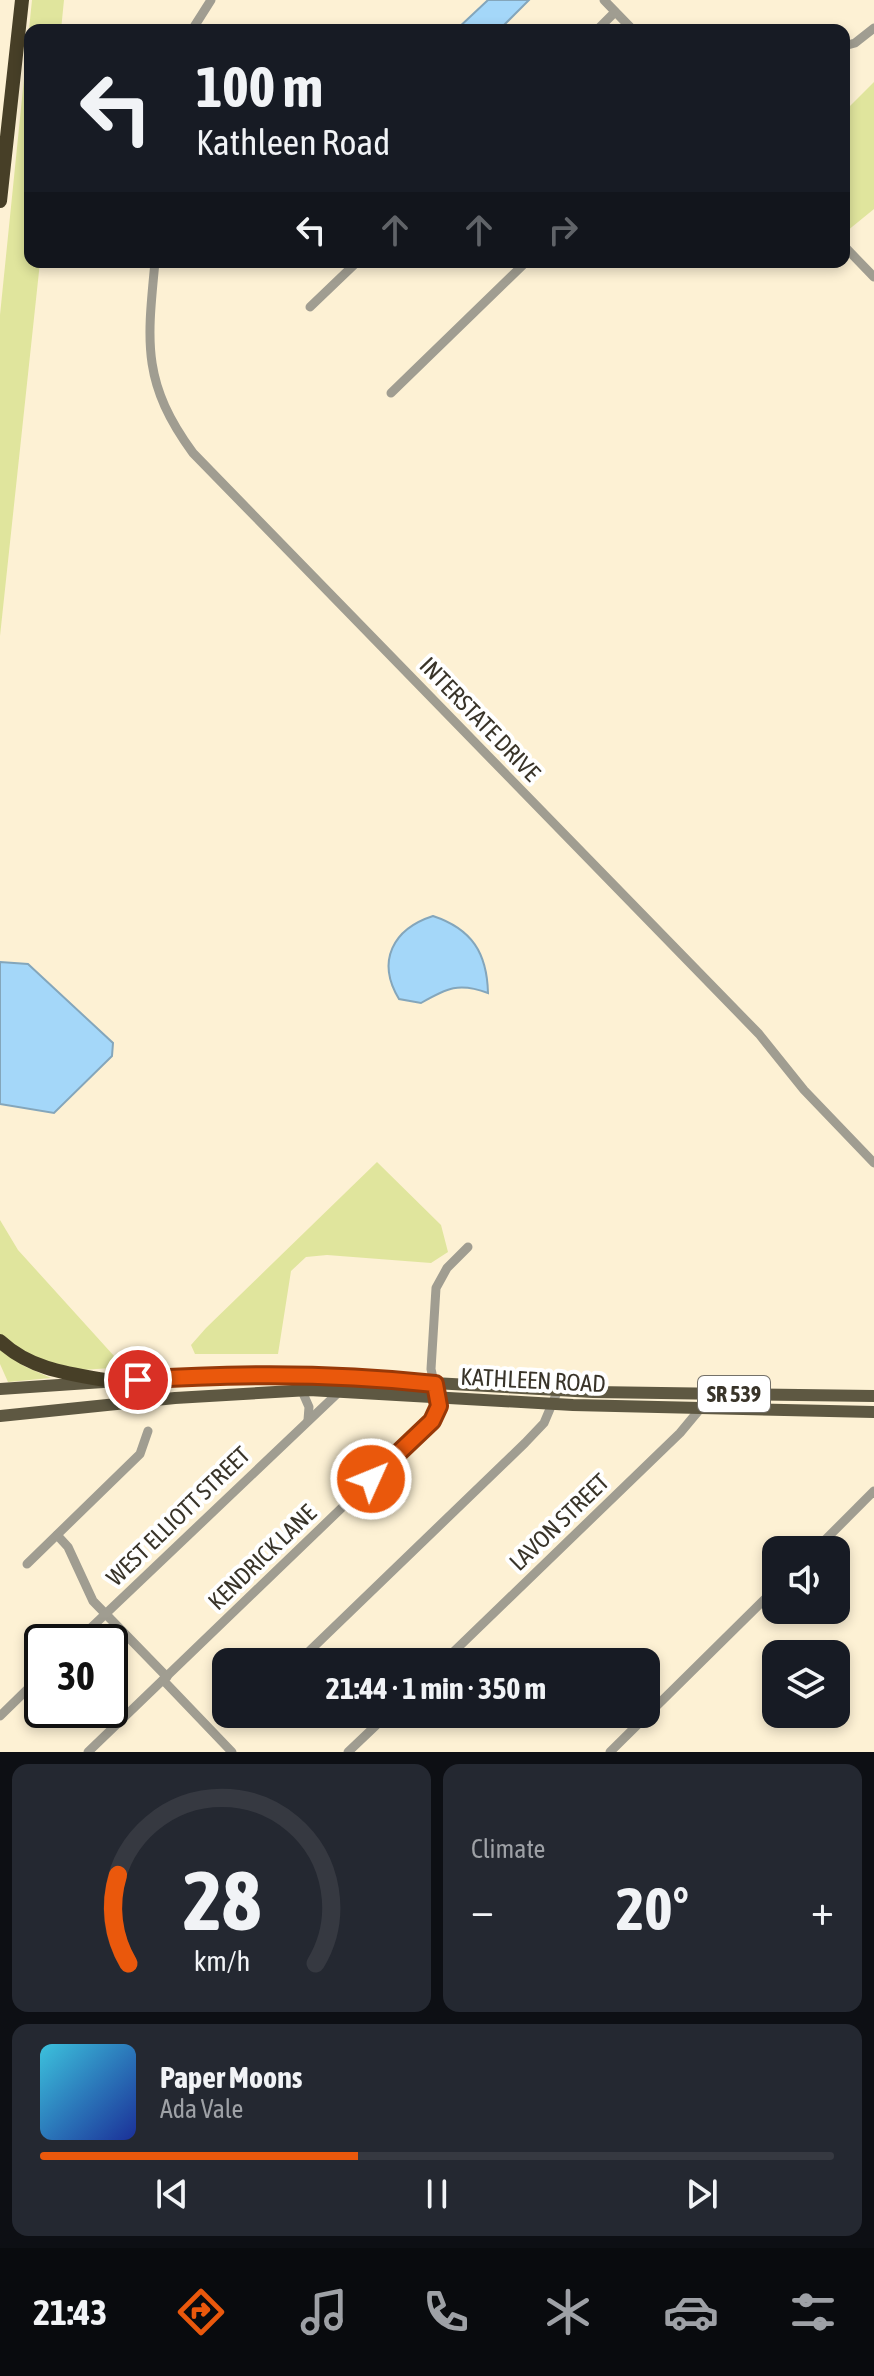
<!DOCTYPE html>
<html lang="en">
<head>
<meta charset="utf-8">
<style>
	:root { --surface:#171b24; --page:#242831; --text:#f1f3f6; --muted:#9ea1a6; --line:#363941; --accent:#ea580c }
	body { margin:0; font-family:"Asap Condensed",sans-serif; background:var(--page); color:var(--text); height:100vh; display:flex; flex-direction:column; font-size:30px; white-space:nowrap }
	* { box-sizing:border-box; margin:0 }
	p { font-size:26px; color:var(--muted) }
	.icon { flex:none; width:44px; height:44px; fill:none; stroke:currentColor; stroke-width:2; stroke-linecap:round; stroke-linejoin:round }
	.map { position:relative; height:1752px; overflow:hidden }
	.drawer { display:flex; flex-direction:column; gap:12px; padding:12px; background:#0d0f14; flex:1 }
	.drawer>* { flex:none }
	.top-card { position:absolute; left:24px; top:24px; width:826px; height:244px; border-radius:16px; box-shadow:0 4px 12px #0003; background:#171b24; color:var(--text); overflow:hidden }
	.tools { position:absolute; left:762px; top:1536px; display:grid; gap:16px }
	.tools a { display:grid; place-items:center; width:88px; height:88px; border-radius:16px; background:var(--surface); box-shadow:0 4px 12px #0003; font-size:40px }
	.speed { position:absolute; left:24px; top:1624px; display:flex; gap:16px; font-size:40px; font-weight:700; text-align:center }
	.speed>* { display:grid; place-content:center; width:104px; height:104px; border-radius:50%; background:var(--surface); box-shadow:0 4px 12px #0003; line-height:1 }
	.speed .limit { border:4px solid #111; border-radius:12px; background:#fff; color:#111 }
	.pin { position:absolute; display:grid; place-items:center; width:68px; height:68px; color:#fff; margin:-34px; border:4px solid #fff; border-radius:50%; box-shadow:0 2px 8px #0007 }
	.me { position:absolute; width:88px; margin:-44px; rotate:46deg; stroke-linejoin:round; filter:drop-shadow(0 0 6px #0008) }
	.turn { display:flex; align-items:center; gap:28px; height:168px; padding:0 40px; font-size:36px }
	.turn .icon { width:104px; height:104px; stroke-width:2.5 }
	.turn b { display:block; font-size:56px; line-height:68px }
	.lanes { display:flex; align-items:center; height:76px; padding:0 40px; background:#0003; justify-content:center; gap:40px; direction:ltr }
	.lanes .off { opacity:.35 }
	.big { font-size:60px; font-weight:700; line-height:1.1 }
	.drawer .widget { flex:1; display:flex; flex-direction:column; justify-content:center; gap:12px; min-width:0; padding:0 28px; border-radius:16px; background:var(--page) }
	.drawer .dial { align-items:center; gap:0 }
	.dial svg { height:208px; overflow:visible; fill:none; stroke:var(--line); stroke-width:7; stroke-linecap:round; text-anchor:middle }
	.dial text { fill:var(--text); stroke:none }
	.song { display:flex; align-items:center; gap:24px }
	.cover { width:96px; height:96px; border-radius:12px; background:linear-gradient(135deg,hsl(190 70% 55%),hsl(230 70% 35%)) }
	.played { height:8px; border-radius:4px; background:linear-gradient(90deg,var(--accent) 40%,var(--line) 40%) }
	.keys { display:flex; justify-content:space-around; direction:ltr }
	.heat { display:flex; justify-content:space-between; align-items:center; font-size:44px; direction:ltr }
	.drawer .tiles { flex:1; display:grid; gap:12px; grid-template-columns:1fr 1fr }
	.widget:last-child { grid-column:span 2 }
	.trip { position:absolute; left:212px; top:1648px; width:448px; height:80px; border-radius:16px; background:var(--surface); box-shadow:0 4px 12px #0003; font-weight:700; line-height:80px; text-align:center }
	.dock { display:flex; height:128px; justify-content:space-around; align-items:center; background:#090b0e; color:var(--muted) }
	.dock .icon { width:56px; height:56px }
	.dock .on { color:var(--accent) }
	.dock b { font-size:36px; color:var(--text) }
	.map>svg:first-child { display:block }
</style>
</head>
<body>
<div class="map">
<svg width="874" height="1752" viewBox="0 0 874 1752">
	<rect width="100%" height="100%" fill="#fdf1d4"/>
	<g fill="#e0e59d">
		<path d="M32 0H64L61 30H30V262H40L0 636V315Z"/>
		<path d="M874 82V209L847 231 844 227V107H849Z"/>
		<path d="M377 1162 441 1225 448 1252 431 1263 327 1255 306 1257 291 1271 278 1354H195L191 1345 206 1328Z"/>
		<path d="M0 1220 18 1250 124 1367 83 1370 40 1360 0 1337Z"/>
		<path d="M0 1349 24 1366 51 1378 8 1382 0 1364Z"/>
	</g>
	<g fill="#a4d7f9" stroke="#84a6bb" stroke-width="2">
		<path d="M488 0H529L499 30H456Z"/>
		<path d="M433 916C472 929 487 953 488 993 459 982 447 988 421 1003L399 999C376 961 393 929 433 916Z"/>
		<path d="M0 962 28 964 113 1043 112 1056 54 1113 0 1104Z"/>
	</g>
	<g fill="none" stroke-linecap="round" stroke-linejoin="round">
		<g stroke="#a09d91" stroke-width="9">
			<path d="M604 0 633 30"/>
			<path d="M192 30 211 0"/>
			<path d="M597 30 615 12"/>
			<path d="M844 46 855 43 874 28"/>
			<path d="M844 246 874 277"/>
			<path d="M155 262C147 344 142 383 193 453L759 1034 804 1090 874 1163"/>
			<path d="M310 307 357 262"/>
			<path d="M391 393 526 262"/>
			<path d="M302 1391 309 1407 308 1420"/>
			<path d="M57 1535 68 1547 93 1601 167 1677"/>
			<path d="M815 1550 874 1491"/>
			<path d="M27 1564 140 1454 148 1431"/>
			<path d="M76 1642 340 1391"/>
			<path d="M298 1662 525 1443 544 1423 558 1390"/>
			<path d="M443 1662 680 1433 700 1409"/>
			<path d="M163 1680 232 1752"/>
			<path d="M0 1716 42 1675"/>
			<path d="M88 1752 432 1421 439 1406 431 1369 436 1288 447 1268 468 1247"/>
			<path d="M348 1752 388 1714"/>
			<path d="M610 1752 776 1588"/>
		</g>
		<g stroke="#5e5842" stroke-width="12">
			<path d="M0 1389 192 1376H309L593 1392 874 1396"/>
			<path d="M0 1416 175 1398 309 1390 573 1405 874 1412"/>
		</g>
		<g stroke="#473f27" stroke-width="14">
			<path d="M0 201 22 0"/>
			<path d="M0 1341C31 1370 70 1374 111 1381"/>
		</g>
	</g>
	<g fill="none" stroke-linecap="round" stroke-linejoin="round">
		<defs>
			<path id="route" d="M138 1380C237 1373 336 1373 435 1384L439 1406 432 1421 371 1479"/>
		</defs>
		<use href="#route" stroke="#983908" stroke-width="20"/>
		<use href="#route" stroke="#ea580c" stroke-width="14"/>
	</g>
	<g text-anchor="middle" dominant-baseline="central" stroke-width="8" stroke-linejoin="round" paint-order="stroke">
		<rect fill="#fff" stroke="#747169" stroke-width="2" x="698" y="1376" width="72" height="36" rx="6"/>
		<g font-size="22" font-weight="bold" fill="#393429">
			<text x="734" y="1394">SR 539</text>
		</g>
		<g font-size="24" fill="#393429" stroke="#fff">
			<text transform="translate(480 719) rotate(46)">INTERSTATE DRIVE</text>
			<text transform="translate(533 1380) rotate(3)">KATHLEEN ROAD</text>
			<text transform="translate(178 1516) rotate(-44)">WEST ELLIOTT STREET</text>
			<text transform="translate(559 1522) rotate(-44)">LAVON STREET</text>
			<text transform="translate(262 1557) rotate(-44)">KENDRICK LANE</text>
		</g>
	</g>
</svg>
<div class="tools">
<a><svg class="icon" aria-label="sound" viewBox="0 0 24 24"><path d="M4 9h4l5-4v14l-5-4H4zM17 9q2 3 0 6"/></svg></a>
<a><svg class="icon" aria-label="layers" viewBox="0 0 24 24"><path d="M12 4l9 5-9 5-9-5zM3 14l9 5 9-5"/></svg></a>
</div>
<div class="speed"><div class="limit">30</div></div>
<div class="pin" style="left:138px;top:1380px;background:#d93025"><svg class="icon" aria-label="arrive" viewBox="0 0 24 24"><path d="M6 21V4h12l-3 4 3 4H6"/></svg></div>
<svg class="me" style="left:371px;top:1479px" viewBox="-20 -20 40 40"><circle r="17" fill="#ea580c" stroke="#fff" stroke-width="3"/><path d="M0-11L8 9 0 5-8 9z" fill="#fff"/></svg>
<div class="trip">21:44 · 1 min · 350 m</div>
<div class="top-card">
<div class="turn"><svg class="icon" aria-label="left" viewBox="0 0 24 24"><path d="M17 20v-9H6M10 6l-5 5 5 5"/></svg><div><b>100 m</b>Kathleen Road</div></div>
<div class="lanes"><svg class="icon" aria-label="left" viewBox="0 0 24 24"><path d="M17 20v-9H6M10 6l-5 5 5 5"/></svg><svg class="icon off" aria-label="ahead" viewBox="0 0 24 24"><path d="M12 20V5M6 11l6-6 6 6"/></svg><svg class="icon off" aria-label="ahead" viewBox="0 0 24 24"><path d="M12 20V5M6 11l6-6 6 6"/></svg><svg class="icon off" aria-label="right" viewBox="0 0 24 24"><path d="M7 20v-9h11M14 6l5 5-5 5"/></svg></div>
</div>
</div>
<section class="drawer">
<div class="tiles">
<div class="widget dial"><svg viewBox="0 0 100 80">
<path d="M14 69A42 42 0 1 1 86 69"/>
<path d="M14 69A42 42 0 0 1 10 35" stroke="#ea580c"/>
<text x="50" y="56" font-size="32" font-weight="700">28</text>
<text x="50" y="72" font-size="11">km/h</text>
</svg></div>
<div class="widget"><p>Climate</p>
<div class="heat"><a>−</a><b class="big">20°</b><a>+</a></div>
</div>
<div class="widget">
<div class="song"><i class="cover"></i><div><b>Paper Moons</b><p>Ada Vale</p></div></div>
<div class="played"></div>
<div class="keys"><svg class="icon" aria-label="previous" viewBox="0 0 24 24"><path d="M18 5L8 12l10 7zM5 5v14"/></svg><svg class="icon" aria-label="pause" viewBox="0 0 24 24"><path d="M8 5v14M16 5v14"/></svg><svg class="icon" aria-label="next" viewBox="0 0 24 24"><path d="M6 5l10 7-10 7zM19 5v14"/></svg></div>
</div>
</div>
</section>
<nav class="dock">
<b>21:43</b>
<svg class="icon on" aria-label="directions" viewBox="0 0 24 24"><path d="M12 3l9 9-9 9-9-9zM9 14v-3h6M13 9l2 2-2 2"/></svg>
<svg class="icon" aria-label="music" viewBox="0 0 24 24"><path d="M9 18V5l10-2v13"/><circle cx="6" cy="18" r="3"/><circle cx="16" cy="16" r="3"/></svg>
<svg class="icon" aria-label="phone" viewBox="0 0 24 24"><path d="M5 4h4l2 5-3 2q2 4 5 5l2-3 5 2v4C11 20 4 13 5 4z"/></svg>
<svg class="icon" aria-label="climate" viewBox="0 0 24 24"><path d="M12 3v18M4 7l16 10M4 17L20 7"/></svg>
<svg class="icon" aria-label="car" viewBox="0 0 24 24"><path d="M5 17H2v-5l4-1 3-4h7l3 4 3 1v5h-3M9 17h6M6 11h13"/><circle cx="7" cy="17" r="2"/><circle cx="17" cy="17" r="2"/></svg>
<svg class="icon" aria-label="filters" viewBox="0 0 24 24"><path d="M4 7h16M4 17h16"/><circle cx="9" cy="7" r="2"/><circle cx="15" cy="17" r="2"/></svg>
</nav>
</body>
</html>
